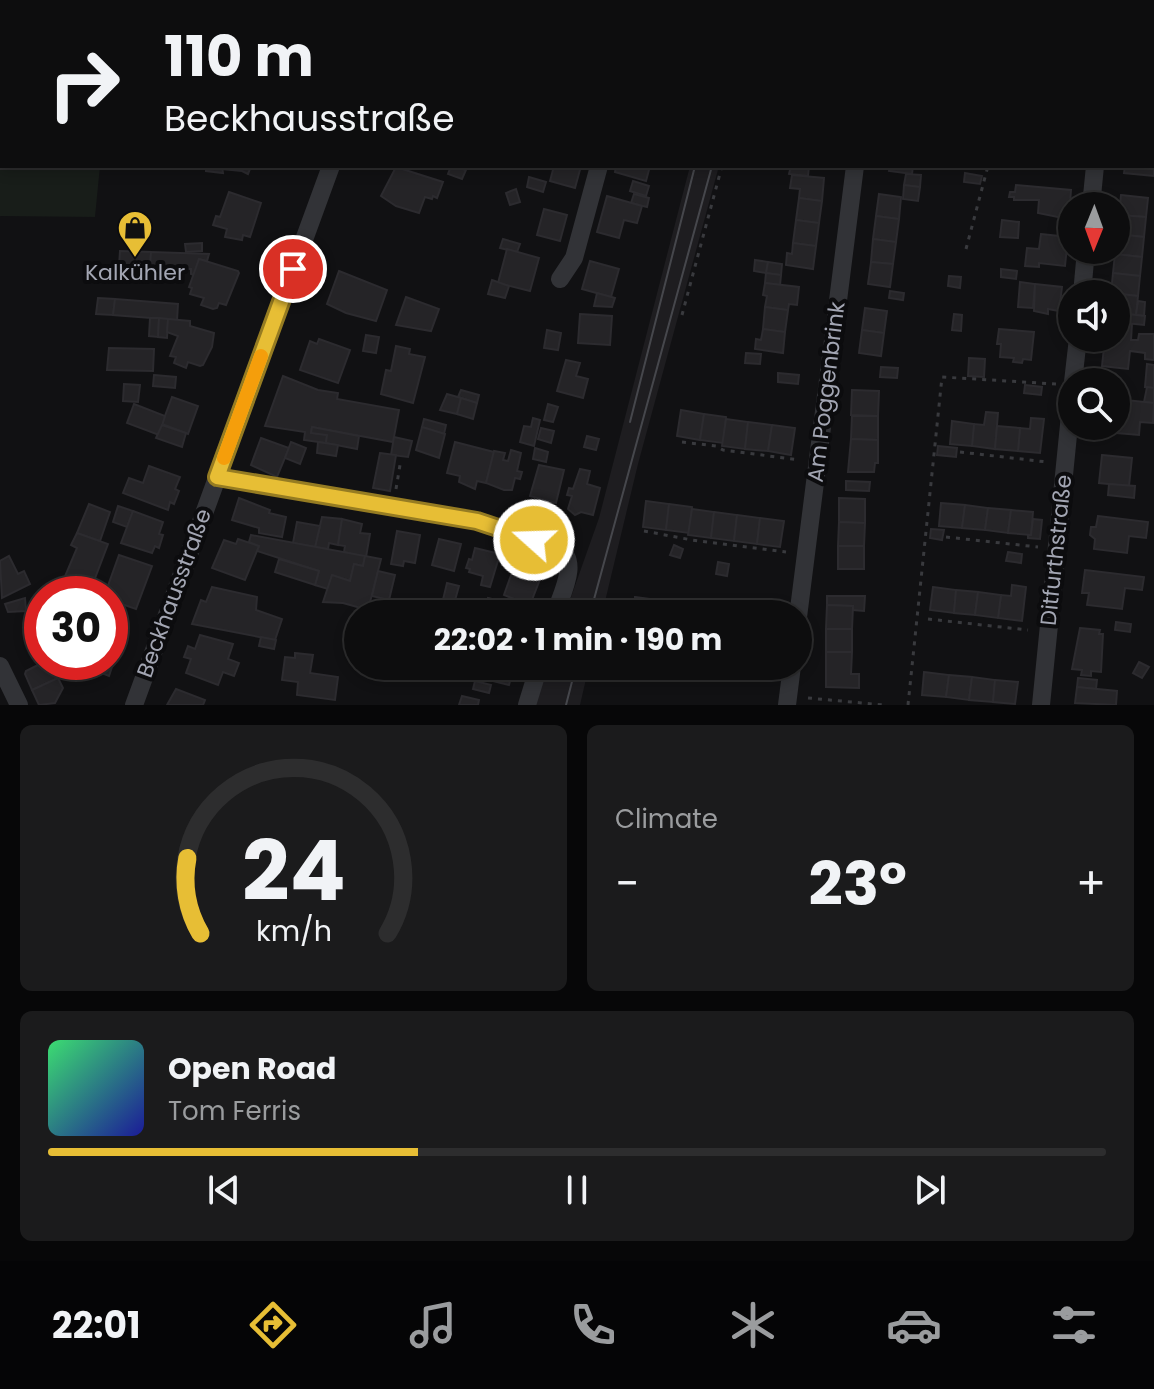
<!DOCTYPE html>
<html lang="en">
<head>
<meta charset="utf-8">
<style>
	:root { --surface:#0d0d0e; --page:#1b1b1c; --text:#f1f3f6; --muted:#9a9c9e; --line:#2d2d2e; --accent:#e7be35 }
	body { margin:0; font-family:Poppins,sans-serif; background:var(--page); color:var(--text); height:100vh; display:flex; flex-direction:column; font-size:30px; white-space:nowrap }
	* { box-sizing:border-box; margin:0 }
	p { font-size:26px; color:var(--muted) }
	.icon { flex:none; width:44px; height:44px; fill:none; stroke:currentColor; stroke-width:2; stroke-linecap:round; stroke-linejoin:round }
	.map { position:relative; height:705px; overflow:hidden }
	.details { display:flex; flex-direction:column; gap:20px; padding:20px; background:#070708; flex:1 }
	.details>* { flex:none }
	.hud { position:absolute; left:0px; top:0px; width:1154px; height:168px; box-shadow:0 4px 12px #0003,0 0 0 2px var(--line); background:#0d0d0e; color:var(--text); overflow:hidden }
	.needle { width:52px; rotate:181deg }
	.fabs { position:absolute; left:1058px; top:192px; display:grid; gap:16px }
	.fabs a { display:grid; place-items:center; width:72px; height:72px; border-radius:50%; background:var(--surface); box-shadow:0 4px 12px #0003,0 0 0 2px var(--line); font-size:40px }
	.speed { position:absolute; left:24px; top:576px; display:flex; gap:16px; font-size:40px; font-weight:700; text-align:center }
	.speed>* { display:grid; place-content:center; width:104px; height:104px; border-radius:50%; background:var(--surface); box-shadow:0 4px 12px #0003,0 0 0 2px var(--line); line-height:1 }
	.speed .limit { border:12px solid #d22; background:#fff; color:#111 }
	.pin { position:absolute; display:grid; place-items:center; width:68px; height:68px; color:#fff; margin:-34px; border:4px solid #fff; border-radius:50%; box-shadow:0 2px 8px #0007 }
	.me { position:absolute; width:88px; margin:-44px; rotate:290deg; stroke-linejoin:round; filter:drop-shadow(0 0 6px #0008) }
	.turn { display:flex; align-items:center; gap:28px; height:168px; padding:0 32px; font-size:36px }
	.turn .icon { width:104px; height:104px; stroke-width:2.5 }
	.turn b { display:block; font-size:56px; line-height:68px }
	.big { font-size:60px; font-weight:700; line-height:1.1 }
	.details .tile { flex:1; display:flex; flex-direction:column; justify-content:center; gap:12px; min-width:0; padding:0 28px; border-radius:12px; background:var(--page) }
	.details .dial { align-items:center; gap:0 }
	.dial svg { height:208px; overflow:visible; fill:none; stroke:var(--line); stroke-width:7; stroke-linecap:round; text-anchor:middle }
	.dial text { fill:var(--text); stroke:none }
	.song { display:flex; align-items:center; gap:24px }
	.cover { width:96px; height:96px; border-radius:12px; background:linear-gradient(135deg,hsl(140 70% 55%),hsl(240 70% 35%)) }
	.played { height:8px; border-radius:4px; background:linear-gradient(90deg,var(--accent) 35%,var(--line) 35%) }
	.keys { display:flex; justify-content:space-around; direction:ltr }
	.heat { display:flex; justify-content:space-between; align-items:center; font-size:44px; direction:ltr }
	.details .tiles { flex:1; display:grid; gap:20px; grid-template-columns:1fr 1fr }
	.tile:last-child { grid-column:span 2 }
	.trip { position:absolute; left:344px; top:600px; width:468px; height:80px; border-radius:40px; background:var(--surface); box-shadow:0 4px 12px #0003,0 0 0 2px var(--line); font-weight:700; line-height:80px; text-align:center }
	.dock { display:flex; height:128px; justify-content:space-around; align-items:center; background:#050506; color:var(--muted) }
	.dock .icon { width:56px; height:56px }
	.dock .current { color:var(--accent) }
	.dock b { font-size:36px; color:var(--text) }
	.map>svg:first-child { display:block }
</style>
</head>
<body>
<div class="map">
<svg width="1154" height="705" viewBox="0 0 1154 705">
	<rect width="100%" height="100%" fill="#111113"/>
	<g fill="#1e1d20">
		<path d="M690 166H719L638 464 602 614H565L599 518Z"/>
		<path d="M548 666H589L580 705H535Z"/>
	</g>
	<path fill="#181d19" d="M0 30 2 166H100L95 217 0 216Z"/>
	<g fill="#252427" stroke="#2c2b2f" stroke-width="2">
		<path d="M1138 0H1154V45L1152 2H1137Z"/>
		<path d="M1152 106 1154 176 1124 173 1125 166H1152Z"/>
		<path d="M206 166H222L223 173 206 171Z"/>
		<path d="M222 166H257V169H250L248 174 242 171 222 169Z"/>
		<path d="M451 166 466 170 462 179 448 174Z"/>
		<path d="M554 166H581L575 188 550 181Z"/>
		<path d="M616 166H650L646 181 615 172Z"/>
		<path d="M791 166H809L808 176 789 174Z"/>
		<path d="M890 166H913L912 174 889 171Z"/>
		<path d="M396 167 443 182 437 198 433 196 432 199 425 197 419 213 396 206 381 196Z"/>
		<path d="M965 173 982 176 980 184 964 182Z"/>
		<path d="M906 174 921 175 920 187 904 185Z"/>
		<path d="M792 175 824 178 822 201 799 198 800 189 790 188Z"/>
		<path d="M529 177 546 182 543 192 527 187Z"/>
		<path d="M633 181 649 186 646 196 630 191Z"/>
		<path d="M904 185 920 187 918 201 903 199Z"/>
		<path d="M1016 185 1071 190 1069 216 1063 215V218L1038 213 1039 200H1014V197H1009L1010 192H1015Z"/>
		<path d="M516 189 520 202 510 205 506 193Z"/>
		<path d="M229 192 261 203 250 237 243 235 242 240 225 237 227 229 213 225 216 216 220 217Z"/>
		<path d="M634 194 649 198 647 207 631 203Z"/>
		<path d="M879 194 901 197 899 219 876 216Z"/>
		<path d="M1121 195 1148 198 1146 217 1119 215Z"/>
		<path d="M607 196 642 206 637 223 624 220 619 238 597 232Z"/>
		<path d="M799 198 822 201 819 223 796 220Z"/>
		<path d="M544 209 567 215 560 241 537 235Z"/>
		<path d="M1119 215 1146 217 1144 237 1117 234Z"/>
		<path d="M876 216 899 219 896 242 873 239Z"/>
		<path d="M796 220 819 223 816 246 793 243Z"/>
		<path d="M1002 220 1019 222 1018 238 1000 237Z"/>
		<path d="M1041 234 1068 237 1065 266 1039 263V267L1025 266 1027 248 1039 249Z"/>
		<path d="M1117 234 1144 237 1142 257 1115 254Z"/>
		<path d="M503 239 520 244 517 252 500 248Z"/>
		<path d="M873 239 896 242 893 264 871 262Z"/>
		<path d="M202 243V251L186 252 185 244Z"/>
		<path d="M793 243 816 246 813 269 786 265 787 253 792 254Z"/>
		<path d="M507 249 539 258 530 291 498 283Z"/>
		<path d="M120 251 151 252 150 267 119 266Z"/>
		<path d="M151 252 209 254 207 261 199 259 194 275 191 274V269L150 267Z"/>
		<path d="M1115 254 1142 257 1140 276 1113 273Z"/>
		<path d="M199 259 238 271 239 273 226 305 219 303 217 308 213 309 201 305 204 298 190 294 192 288 189 287Z"/>
		<path d="M755 260 768 262 766 273 754 271Z"/>
		<path d="M590 261 619 269 611 297 582 289Z"/>
		<path d="M768 262 782 264 781 275 766 273Z"/>
		<path d="M871 262 893 264 890 287 868 284Z"/>
		<path d="M1001 269 1017 271 1016 279 1001 277Z"/>
		<path d="M339 271 387 290 376 321 346 313 327 304Z"/>
		<path d="M766 273 781 275 780 285 765 283Z"/>
		<path d="M1113 273 1140 276 1138 296 1111 293Z"/>
		<path d="M949 276 961 277 960 288 948 286Z"/>
		<path d="M492 280 509 286 505 298 488 294Z"/>
		<path d="M1020 282 1035 284 1033 308 1018 307Z"/>
		<path d="M765 283 799 287 797 305 789 304 788 310 765 307 767 296 763 295Z"/>
		<path d="M1035 284 1062 287 1059 311 1048 309V314L1034 311Z"/>
		<path d="M890 291 904 293 903 300 889 298Z"/>
		<path d="M597 293 615 298 612 307 594 306Z"/>
		<path d="M1111 293 1138 296 1136 315 1116 313V294Z"/>
		<path d="M406 297 439 309 431 331 396 325Z"/>
		<path d="M98 298 115 299 113 315 96 314Z"/>
		<path d="M115 299 178 304 177 320 113 315Z"/>
		<path d="M1138 301 1145 302 1144 316 1136 315Z"/>
		<path d="M765 307 788 310 785 332 763 329Z"/>
		<path d="M865 308 887 311 884 333 862 330Z"/>
		<path d="M580 314 612 316 610 345 578 343Z"/>
		<path d="M954 314 962 315 961 331 952 330Z"/>
		<path d="M1127 314 1145 316 1144 325 1126 323Z"/>
		<path d="M150 318H159L158 337 149 336Z"/>
		<path d="M159 318 168 319 167 338 158 337Z"/>
		<path d="M168 319 190 321V326L214 333 212 347 203 365 200 366 188 362 186 368 174 363 176 357 170 356 178 336 167 332Z"/>
		<path d="M1116 323 1132 324 1131 340H1138L1139 334H1154V360L1145 359V353L1130 351 1128 369 1102 366 1105 338H1116Z"/>
		<path d="M763 329 785 332 783 353 755 349 756 339 761 340Z"/>
		<path d="M999 329 1034 332 1031 360 1023 359 1022 363 1013 362 1014 358 1000 357 1001 344H997Z"/>
		<path d="M547 330 561 333 558 350 544 348Z"/>
		<path d="M862 330 884 333 881 356 859 353Z"/>
		<path d="M366 335 379 337 376 353 363 351Z"/>
		<path d="M319 339 350 350 338 383 300 370 310 341 317 344Z"/>
		<path d="M396 346 410 349 409 354 425 357 413 403 381 394 386 370 391 371Z"/>
		<path d="M109 348 154 349 153 371 107 370Z"/>
		<path d="M746 353 761 354 760 364 745 363Z"/>
		<path d="M969 358 985 359 984 377 968 376Z"/>
		<path d="M566 360 580 363 576 376 588 379 583 398 557 391Z"/>
		<path d="M1147 364 1154 365V388L1145 387Z"/>
		<path d="M881 367 898 368 897 378 880 377Z"/>
		<path d="M778 373 799 375 798 384 778 382Z"/>
		<path d="M154 375 176 377 175 388 153 386Z"/>
		<path d="M283 376 318 390 338 393 337 399 399 410 393 442 312 427 311 433 327 435 326 443 304 440 305 432 265 426Z"/>
		<path d="M124 384 140 385 138 402 123 401Z"/>
		<path d="M1025 385 1042 387 1041 395 1024 393Z"/>
		<path d="M1147 387 1154 388V403L1144 402Z"/>
		<path d="M461 390 479 395 477 403 458 397Z"/>
		<path d="M852 390 879 391 878 416 851 415Z"/>
		<path d="M447 394 461 398 457 414 440 410Z"/>
		<path d="M172 397 198 406 188 434 162 424Z"/>
		<path d="M461 398 477 403 473 419 457 414Z"/>
		<path d="M1116 399 1154 403 1153 423 1140 422 1139 435 1105 432 1106 426H1116Z"/>
		<path d="M134 404 165 416 159 435 127 423Z"/>
		<path d="M548 404 558 407 553 422 544 420Z"/>
		<path d="M681 410 704 414 700 440 677 436Z"/>
		<path d="M986 412 998 413 995 449 972 446 974 424 984 425Z"/>
		<path d="M704 414 726 417 723 443 700 440Z"/>
		<path d="M852 416H878V440L851 439Z"/>
		<path d="M533 418 540 420 534 446 520 442 524 426 531 427Z"/>
		<path d="M1031 418 1044 419 1040 453 1018 451 1020 428 1030 429Z"/>
		<path d="M424 419 446 425 444 434 422 427Z"/>
		<path d="M726 419 748 422 745 449 722 446Z"/>
		<path d="M952 421 974 424 972 446 950 444Z"/>
		<path d="M748 422 772 425 768 451 745 449Z"/>
		<path d="M162 425 186 433 182 447 156 438Z"/>
		<path d="M772 425 795 428 791 455 768 451Z"/>
		<path d="M997 426 1020 428 1018 451 995 449Z"/>
		<path d="M312 427 359 436 357 449 326 443 327 435 311 433Z"/>
		<path d="M422 427 445 434 439 458 416 450Z"/>
		<path d="M541 428 554 431 551 443 538 439Z"/>
		<path d="M587 436 599 439 596 450 584 447Z"/>
		<path d="M394 437 412 441 408 457 391 455Z"/>
		<path d="M261 438 289 448 277 477 251 465Z"/>
		<path d="M851 439 878 440V463H875L874 472H848Z"/>
		<path d="M291 442 306 448 300 464 285 458Z"/>
		<path d="M318 442 338 445 336 456 317 453Z"/>
		<path d="M455 442 494 452 486 483 477 481 475 489 459 482 460 476 447 473Z"/>
		<path d="M938 446 957 448 956 457 937 455Z"/>
		<path d="M535 448 548 452 546 462 533 459Z"/>
		<path d="M511 450 521 453 517 471 522 472 520 479 515 478 512 490H504L486 483 494 451 505 453 503 460 508 461Z"/>
		<path d="M380 453 396 455 390 491 373 488Z"/>
		<path d="M1102 455 1132 458 1129 486 1099 483Z"/>
		<path d="M539 465 564 470 556 503 530 496Z"/>
		<path d="M149 466 180 477 175 489 179 491 174 504 170 502 168 510 123 493 129 478 143 483Z"/>
		<path d="M580 469 590 471 587 484 600 488 593 515 581 512 575 515 568 509 572 496 567 495 569 488 573 489Z"/>
		<path d="M846 481 870 482 869 491 846 490Z"/>
		<path d="M1109 484 1135 486 1134 498 1108 495Z"/>
		<path d="M239 498 270 510 269 513 286 517 282 537 259 533V528L232 520Z"/>
		<path d="M839 498 865 499V523L839 522Z"/>
		<path d="M646 501 669 504 666 530 643 527Z"/>
		<path d="M941 503 965 505 962 528 939 526Z"/>
		<path d="M89 504 110 512 100 541 77 533Z"/>
		<path d="M669 504 692 507 689 533 666 530Z"/>
		<path d="M965 505 988 508 985 530 962 528Z"/>
		<path d="M118 506 133 511 127 527 113 522Z"/>
		<path d="M988 508 1011 510 1008 533 985 530Z"/>
		<path d="M692 509 714 512 711 538 688 535Z"/>
		<path d="M1011 510 1033 512 1031 535 1008 533Z"/>
		<path d="M133 511 163 522 159 534 163 535 159 548 155 546 152 553 121 543Z"/>
		<path d="M714 512 737 515 734 541 711 538Z"/>
		<path d="M737 515 760 518 757 544 734 541Z"/>
		<path d="M1098 516 1148 522 1146 538 1129 536 1127 553 1094 549 1095 539 1090 535 1091 527H1096Z"/>
		<path d="M322 517 342 519 338 545 329 543 328 549 315 547Z"/>
		<path d="M760 518 784 521 780 547 757 544Z"/>
		<path d="M342 519 362 524 360 533 370 534 366 557 344 552 345 546 338 545Z"/>
		<path d="M1033 519 1042 520 1040 539 1028 538V535H1031Z"/>
		<path d="M297 522 320 526 315 547 293 543Z"/>
		<path d="M839 522 865 523 864 546H838Z"/>
		<path d="M931 529 944 530 942 540 930 538Z"/>
		<path d="M397 531 420 535 415 563 404 561 403 566 391 564Z"/>
		<path d="M77 533 108 544 89 594H61L58 593 77 548 71 545Z"/>
		<path d="M251 535 365 556 363 566 354 564 350 581 332 575 328 589 315 585 319 571 257 551 259 546 249 542Z"/>
		<path d="M238 539 259 546 245 580 212 568 224 540 236 544Z"/>
		<path d="M439 539 461 544 454 571 432 565Z"/>
		<path d="M674 545 683 549 680 558 670 555Z"/>
		<rect x="838" y="546" width="26" height="23"/>
		<path d="M475 548 500 554 490 587 481 585 483 576 469 572 470 569 466 568 469 559 472 560Z"/>
		<path d="M1008 552 1022 554 1021 563 1006 561Z"/>
		<path d="M119 555 152 566 136 609 110 600V594H105Z"/>
		<path d="M9 556 18 574 24 571 30 584 2 598 0 561Z"/>
		<path d="M365 556 381 559 368 610 343 603 323 602 332 575 350 581 354 564 363 566Z"/>
		<path d="M279 559 319 571 315 585 275 572Z"/>
		<path d="M718 562 729 564 727 576 716 574Z"/>
		<path d="M515 564 542 574 530 605 504 595Z"/>
		<path d="M1085 570 1144 577 1142 590 1125 588 1122 609 1087 605 1089 593H1082Z"/>
		<path d="M378 571 395 575 389 600 372 596Z"/>
		<path d="M447 583 459 586 452 611 441 608Z"/>
		<path d="M1012 585 1026 587 1022 621 998 618 1001 595 1011 596Z"/>
		<path d="M212 587 257 597 256 610 282 619 275 640 192 624 201 600 206 602Z"/>
		<path d="M933 587 956 590 954 613 930 610Z"/>
		<path d="M956 590 978 592 975 615 954 613Z"/>
		<path d="M978 592 1001 595 998 618 975 615Z"/>
		<path d="M827 596H865L864 611 853 610V606L827 605Z"/>
		<path d="M635 597 658 600 656 614H633Z"/>
		<path d="M25 598 26 611 8 612 5 604Z"/>
		<path d="M488 598 496 600 492 614H483Z"/>
		<path d="M658 600 681 603 679 614H656Z"/>
		<path d="M827 605 853 606 852 629H826Z"/>
		<path d="M680 607 703 610V614H679Z"/>
		<path d="M110 612 126 618 122 628 110 623Z"/>
		<path d="M1116 622 1131 624 1130 632 1115 630Z"/>
		<path d="M1080 628 1100 630 1099 634H1103L1101 672 1091 671V676L1081 675 1082 670 1072 669Z"/>
		<rect x="826" y="629" width="26" height="23"/>
		<path d="M110 635 113 636 114 644 119 646 109 676 91 669 93 664 90 662H110Z"/>
		<path d="M200 635 233 644 228 659 239 663 234 676 223 672 218 685 186 673 191 659 184 657 188 646 195 649Z"/>
		<path d="M261 637 276 640 274 649 259 646Z"/>
		<path d="M826 652H852L851 674H859V688L826 687Z"/>
		<path d="M295 653 313 655 310 673 338 677 335 700 297 695 298 682 282 680 285 657 295 658Z"/>
		<path d="M1139 662 1149 667 1142 678 1133 673Z"/>
		<path d="M38 665 44 669H54L58 678 32 690 25 674 26 671Z"/>
		<path d="M488 666H514L509 685 485 679Z"/>
		<path d="M924 672 949 675 946 697 922 695Z"/>
		<path d="M949 675 972 677 969 700 946 697Z"/>
		<path d="M972 677 995 680 993 702 969 700Z"/>
		<path d="M58 678 63 688 55 703 39 705 32 690Z"/>
		<path d="M1078 678 1097 680 1096 689 1077 687Z"/>
		<path d="M995 680 1018 682 1015 704 993 702Z"/>
		<path d="M475 681 491 685 489 693 473 689Z"/>
		<path d="M1077 687 1117 691 1116 705 1075 703Z"/>
		<path d="M176 689 205 700 203 705H167Z"/>
		<path d="M462 696 479 700 478 705H459Z"/>
	</g>
	<g fill="none" stroke-linecap="round" stroke-linejoin="round">
		<g stroke="#393a3e" stroke-width="3" stroke-dasharray="4 6" stroke-linecap="butt">
			<path d="M116 2 117 0"/>
			<path d="M754 2V0"/>
			<path d="M0 124 2 123"/>
			<path d="M966 249 988 166"/>
			<path d="M682 315 722 166"/>
			<path d="M682 442 716 446 723 450 800 460"/>
			<path d="M960 452 1047 462"/>
			<path d="M396 489 400 465"/>
			<path d="M644 531 692 540 786 552"/>
			<path d="M946 537 1038 547"/>
			<path d="M928 619 1028 630"/>
			<path d="M808 698 884 705"/>
			<path d="M908 705 942 377 1056 384"/>
		</g>
		<g stroke="#323337" stroke-width="18">
			<path d="M541 0 559 2"/>
			<path d="M392 2V0"/>
			<path d="M876 2V0"/>
			<path d="M1111 2 1112 0"/>
			<path d="M1152 72H1154"/>
			<path d="M1091 206 1095 166"/>
			<path d="M560 279 574 258 599 166"/>
			<path d="M1082 294 1086 250"/>
			<path d="M1073 382 1078 338"/>
			<path d="M217 477 477 521 557 549C581 559 561 595 555 614"/>
			<path d="M798 617 855 166"/>
			<path d="M0 666 19 705"/>
			<path d="M134 705 331 166"/>
			<path d="M527 705 539 666"/>
			<path d="M787 705 792 666"/>
			<path d="M1041 705 1072 395"/>
		</g>
		<g stroke="#46474c" stroke-width="2">
			<path d="M734 2V0"/>
			<path d="M630 422 695 166"/>
			<path d="M590 614 712 166"/>
			<path d="M566 705 576 666"/>
		</g>
	</g>
	<g fill="none" stroke-linecap="round" stroke-linejoin="round">
		<defs>
			<path id="route" d="M293 269 217 477 477 521 534 540"/>
		</defs>
		<use href="#route" stroke="#967c22" stroke-width="20"/>
		<use href="#route" stroke="#e7be35" stroke-width="14"/>
		<path stroke="#f59e0b" stroke-width="14" d="M224 458 261 356"/>
	</g>
	<defs>
		<symbol id="shop-pin" viewBox="-11 -11 22 30"><path d="M0 17L-7.5 6A9.5 9.5 0 1 1 7.5 6Z" fill="#e7be35" stroke="#0c0c0e"/><path d="M-5-2.5h2.3a2.7 3.5 0 0 1 5.4 0H5L5.5 6h-11ZM-1.5-2.5h3a1.5 2.3 0 0 0-3 0Z" fill="#111"/></symbol>
	</defs>
	<g fill-rule="evenodd">
		<use href="#shop-pin" x="115" y="208" width="40" height="54"/>
	</g>
	<g text-anchor="middle" dominant-baseline="central" stroke-width="8" stroke-linejoin="round" paint-order="stroke">
		<g font-size="22" fill="#a3a6b3" stroke="#0c0c0e">
			<text x="135" y="272">Kalkühler</text>
		</g>
		<g font-size="22" fill="#a3a6b3" stroke="#0c0c0e">
			<text transform="translate(826 392) rotate(-83)">Am Poggenbrink</text>
			<text transform="translate(1056 550) rotate(-84)">Ditfurthstraße</text>
			<text transform="translate(174 593) rotate(-70)">Beckhausstraße</text>
		</g>
	</g>
</svg>
<div class="fabs">
<a><svg class="needle" viewBox="-14 -14 28 28"><path d="M0-13l5 13h-10z" fill="#e53935"/><path d="M0 13l5-13h-10z" fill="#9a9c9e"/></svg></a>
<a><svg class="icon" aria-label="sound" viewBox="0 0 24 24"><path d="M4 9h4l5-4v14l-5-4H4zM17 9q2 3 0 6"/></svg></a>
<a><svg class="icon" aria-label="search" viewBox="0 0 24 24"><circle cx="10" cy="10" r="6"/><path d="M15 15l6 6"/></svg></a>
</div>
<div class="speed"><div class="limit">30</div></div>
<div class="pin" style="left:293px;top:269px;background:#d93025"><svg class="icon" aria-label="arrive" viewBox="0 0 24 24"><path d="M6 21V4h12l-3 4 3 4H6"/></svg></div>
<svg class="me" style="left:534px;top:540px" viewBox="-20 -20 40 40"><circle r="17" fill="#e7be35" stroke="#fff" stroke-width="3"/><path d="M0-11L8 9 0 5-8 9z" fill="#fff"/></svg>
<div class="trip">22:02 · 1 min · 190 m</div>
<div class="hud">
<div class="turn"><svg class="icon" aria-label="right" viewBox="0 0 24 24"><path d="M7 20v-9h11M14 6l5 5-5 5"/></svg><div><b>110 m</b>Beckhausstraße</div></div>
</div>
</div>
<section class="details">
<div class="tiles">
<div class="tile dial"><svg viewBox="0 0 100 80">
<path d="M14 69A42 42 0 1 1 86 69"/>
<path d="M14 69A42 42 0 0 1 9 40" stroke="#e7be35"/>
<text x="50" y="56" font-size="32" font-weight="700">24</text>
<text x="50" y="72" font-size="11">km/h</text>
</svg></div>
<div class="tile"><p>Climate</p>
<div class="heat"><a>−</a><b class="big">23°</b><a>+</a></div>
</div>
<div class="tile">
<div class="song"><i class="cover"></i><div><b>Open Road</b><p>Tom Ferris</p></div></div>
<div class="played"></div>
<div class="keys"><svg class="icon" aria-label="previous" viewBox="0 0 24 24"><path d="M18 5L8 12l10 7zM5 5v14"/></svg><svg class="icon" aria-label="pause" viewBox="0 0 24 24"><path d="M8 5v14M16 5v14"/></svg><svg class="icon" aria-label="next" viewBox="0 0 24 24"><path d="M6 5l10 7-10 7zM19 5v14"/></svg></div>
</div>
</div>
</section>
<nav class="dock">
<b>22:01</b>
<svg class="icon current" aria-label="directions" viewBox="0 0 24 24"><path d="M12 3l9 9-9 9-9-9zM9 14v-3h6M13 9l2 2-2 2"/></svg>
<svg class="icon" aria-label="music" viewBox="0 0 24 24"><path d="M9 18V5l10-2v13"/><circle cx="6" cy="18" r="3"/><circle cx="16" cy="16" r="3"/></svg>
<svg class="icon" aria-label="phone" viewBox="0 0 24 24"><path d="M5 4h4l2 5-3 2q2 4 5 5l2-3 5 2v4C11 20 4 13 5 4z"/></svg>
<svg class="icon" aria-label="climate" viewBox="0 0 24 24"><path d="M12 3v18M4 7l16 10M4 17L20 7"/></svg>
<svg class="icon" aria-label="car" viewBox="0 0 24 24"><path d="M5 17H2v-5l4-1 3-4h7l3 4 3 1v5h-3M9 17h6M6 11h13"/><circle cx="7" cy="17" r="2"/><circle cx="17" cy="17" r="2"/></svg>
<svg class="icon" aria-label="filters" viewBox="0 0 24 24"><path d="M4 7h16M4 17h16"/><circle cx="9" cy="7" r="2"/><circle cx="15" cy="17" r="2"/></svg>
</nav>
</body>
</html>
